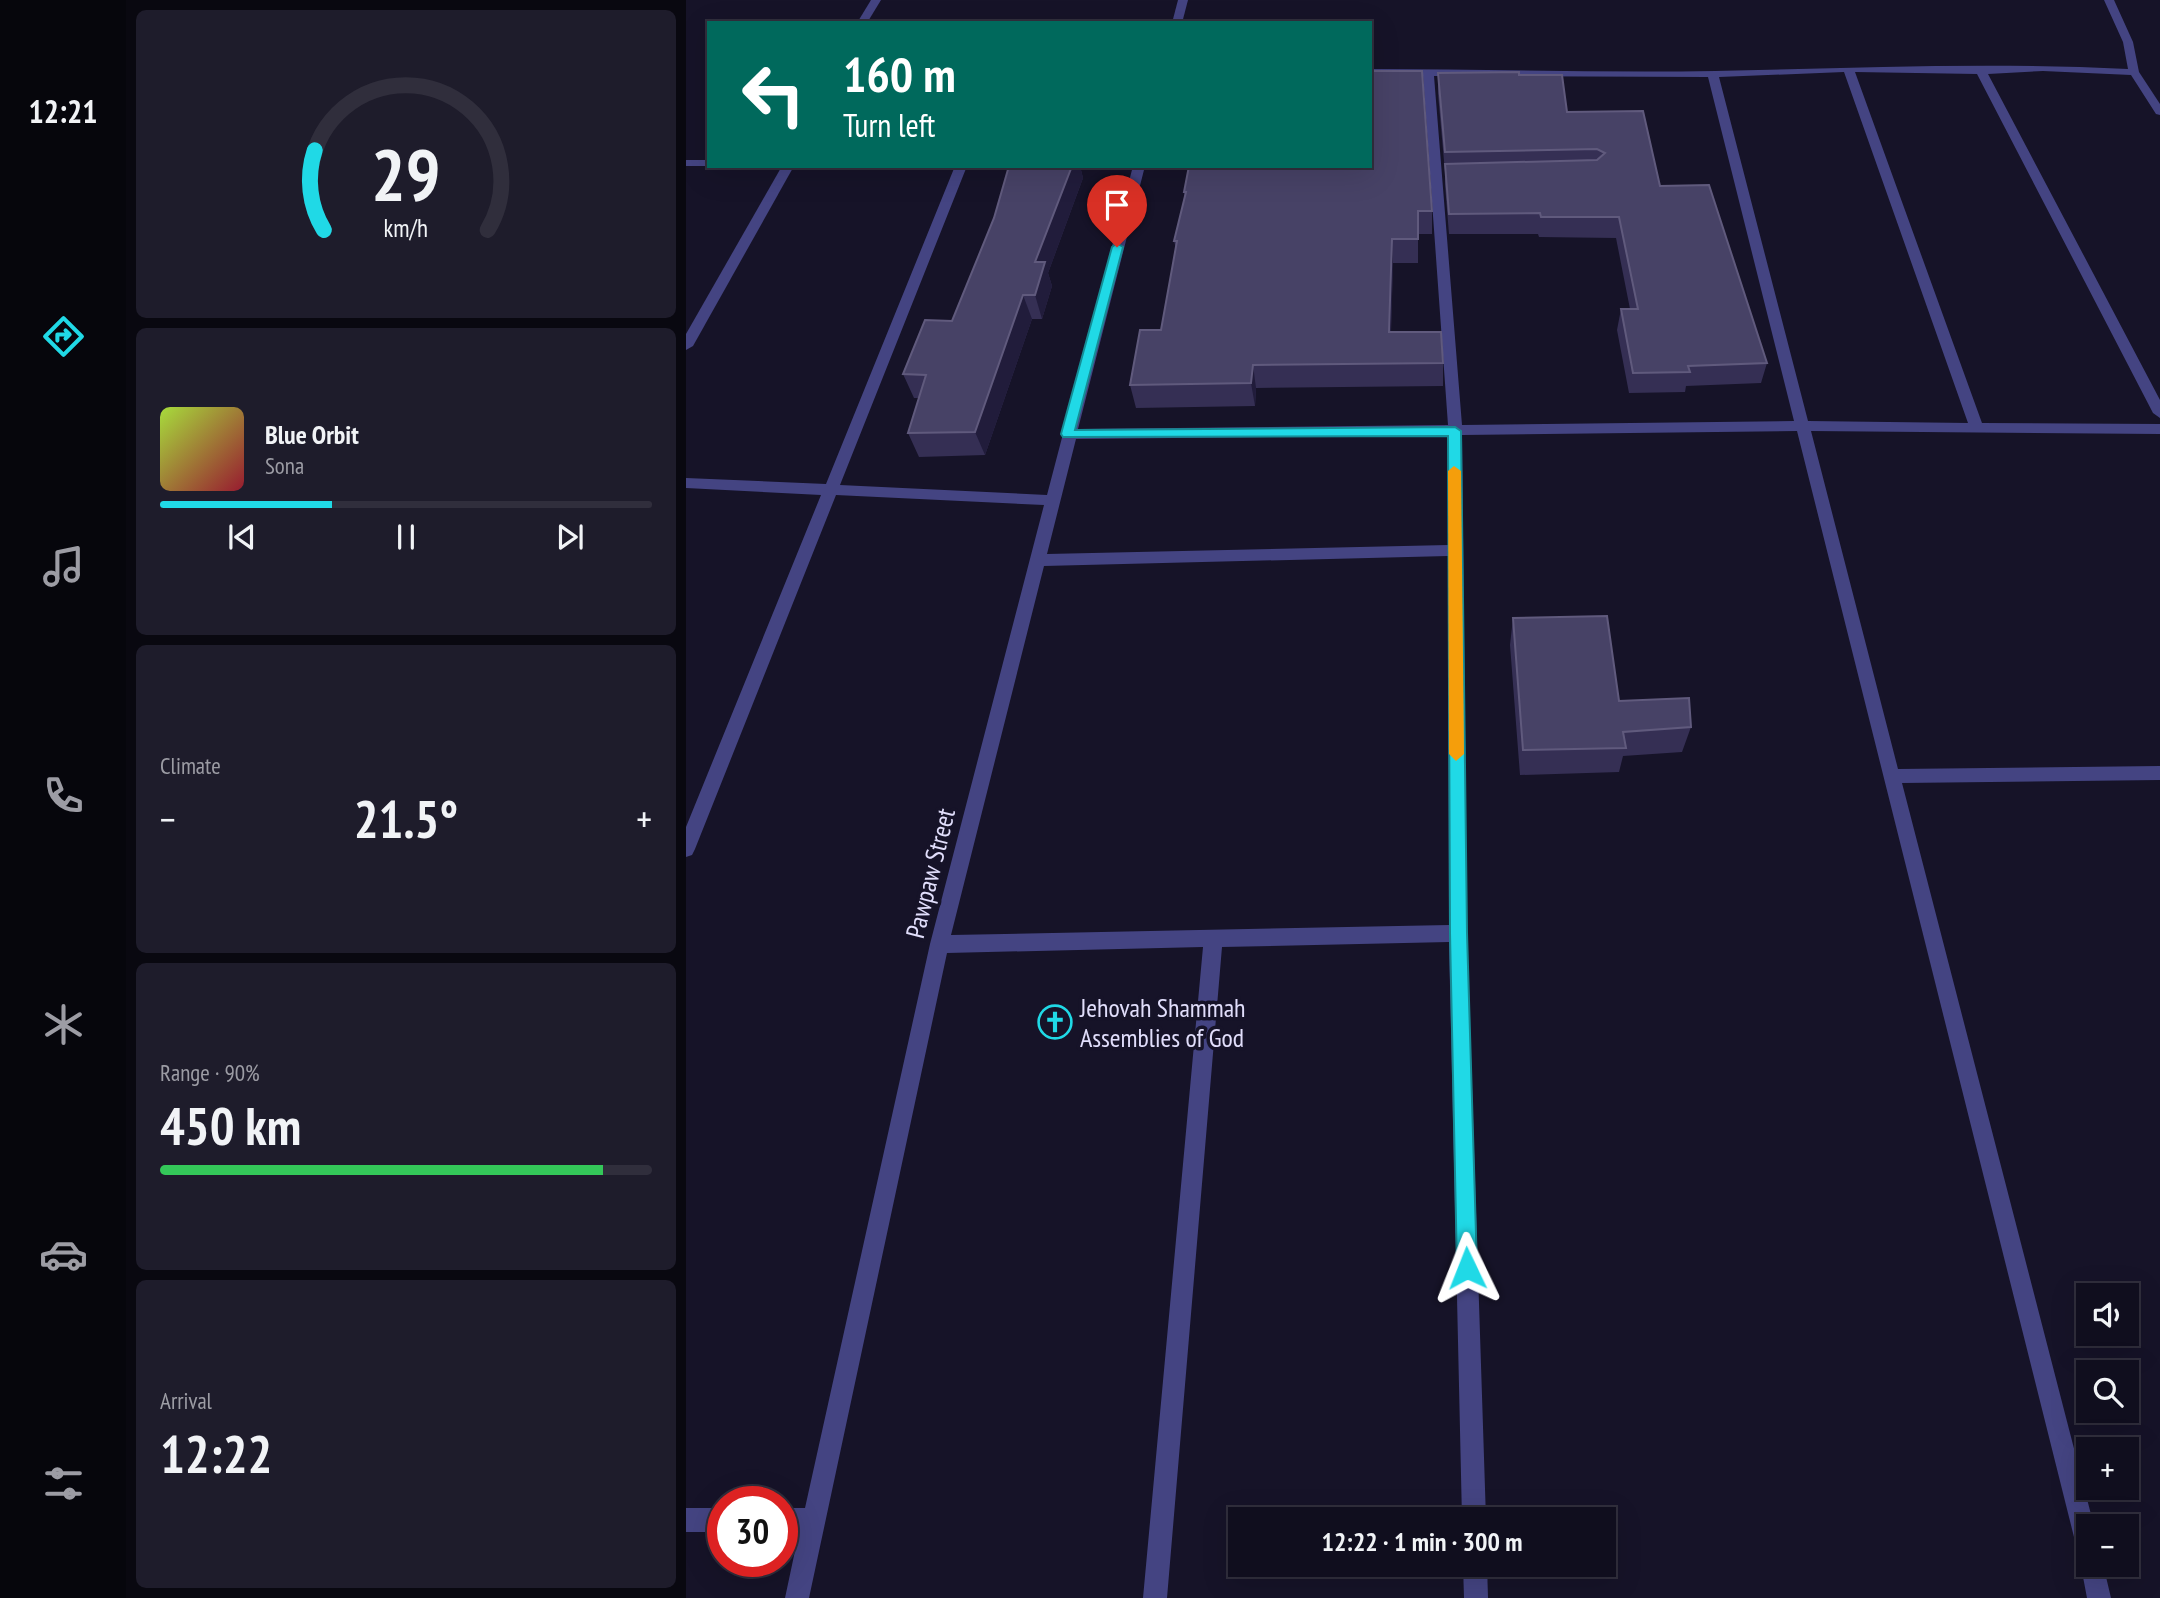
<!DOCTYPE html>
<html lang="en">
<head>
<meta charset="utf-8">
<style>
	:root { --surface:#100e1e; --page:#1e1c2b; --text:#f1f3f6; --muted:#9c9ca4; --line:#302e3c; --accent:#20d9e6 }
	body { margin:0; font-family:"PT Sans Narrow",sans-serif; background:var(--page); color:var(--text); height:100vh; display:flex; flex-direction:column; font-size:26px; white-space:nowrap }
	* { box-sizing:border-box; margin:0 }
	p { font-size:23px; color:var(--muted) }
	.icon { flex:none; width:38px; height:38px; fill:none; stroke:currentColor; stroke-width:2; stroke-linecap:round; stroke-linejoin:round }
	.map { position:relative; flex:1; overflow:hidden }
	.sheet { display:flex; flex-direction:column; gap:10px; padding:10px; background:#090810; width:560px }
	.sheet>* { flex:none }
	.banner { position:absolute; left:21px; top:21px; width:665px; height:147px; border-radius:0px; box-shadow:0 7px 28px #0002,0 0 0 2px var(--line); background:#00695c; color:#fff; overflow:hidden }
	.fabs { position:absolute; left:1390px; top:1283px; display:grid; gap:14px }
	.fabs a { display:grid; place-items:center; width:63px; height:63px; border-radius:0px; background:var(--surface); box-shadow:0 7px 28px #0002,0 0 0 2px var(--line); font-size:35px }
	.speed { position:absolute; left:21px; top:1486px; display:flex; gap:14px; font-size:35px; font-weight:700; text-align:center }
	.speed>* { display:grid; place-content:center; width:91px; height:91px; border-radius:50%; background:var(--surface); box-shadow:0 7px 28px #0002,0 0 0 2px var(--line); line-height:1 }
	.speed .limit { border:10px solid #d22; background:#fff; color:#111 }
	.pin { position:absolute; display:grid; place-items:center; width:60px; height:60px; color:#fff; margin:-72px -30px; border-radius:50% 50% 50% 0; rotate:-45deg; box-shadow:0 0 7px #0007 }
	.pin .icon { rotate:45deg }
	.me { position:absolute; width:77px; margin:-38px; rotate:358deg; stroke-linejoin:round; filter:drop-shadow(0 0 5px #0008) }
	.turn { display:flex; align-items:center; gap:24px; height:147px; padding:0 21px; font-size:32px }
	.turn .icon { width:91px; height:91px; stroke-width:2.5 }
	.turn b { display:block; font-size:49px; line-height:60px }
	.big { font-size:52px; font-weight:700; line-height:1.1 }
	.sheet .card { flex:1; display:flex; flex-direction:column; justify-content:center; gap:10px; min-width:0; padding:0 24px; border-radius:10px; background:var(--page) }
	.sheet .dial { align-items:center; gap:0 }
	.dial svg { height:182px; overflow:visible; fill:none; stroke:var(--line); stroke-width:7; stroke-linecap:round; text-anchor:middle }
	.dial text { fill:var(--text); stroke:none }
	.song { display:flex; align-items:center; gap:21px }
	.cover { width:84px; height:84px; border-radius:10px; background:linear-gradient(135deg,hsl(80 70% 55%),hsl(350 70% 35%)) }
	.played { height:7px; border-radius:4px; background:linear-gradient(90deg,var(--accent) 35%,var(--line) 35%) }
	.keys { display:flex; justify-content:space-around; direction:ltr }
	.heat { display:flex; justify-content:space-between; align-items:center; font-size:38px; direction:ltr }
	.charge { height:10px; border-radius:5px; background:linear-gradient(90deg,#34c759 90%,var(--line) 0) }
	.trip { position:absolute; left:542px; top:1507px; width:388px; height:70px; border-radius:0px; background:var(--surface); box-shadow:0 7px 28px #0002,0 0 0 2px var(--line); font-weight:700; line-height:70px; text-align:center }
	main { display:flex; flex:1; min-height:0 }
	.tabs { display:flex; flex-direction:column; width:126px; justify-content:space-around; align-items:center; background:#06060c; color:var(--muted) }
	.tabs .icon { width:49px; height:49px }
	.tabs .on { color:var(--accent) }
	.tabs b { font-size:32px; color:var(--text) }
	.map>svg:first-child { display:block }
</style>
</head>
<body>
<main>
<nav class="tabs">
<b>12:21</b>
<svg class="icon on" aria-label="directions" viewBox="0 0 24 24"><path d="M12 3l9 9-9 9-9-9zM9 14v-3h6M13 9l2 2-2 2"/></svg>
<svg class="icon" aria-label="music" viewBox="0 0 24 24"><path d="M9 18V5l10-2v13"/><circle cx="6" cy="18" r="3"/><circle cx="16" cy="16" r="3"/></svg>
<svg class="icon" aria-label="phone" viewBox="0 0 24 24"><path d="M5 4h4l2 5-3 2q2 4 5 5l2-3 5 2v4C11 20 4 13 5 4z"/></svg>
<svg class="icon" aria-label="climate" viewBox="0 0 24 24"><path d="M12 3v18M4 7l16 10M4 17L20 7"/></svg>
<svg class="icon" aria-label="car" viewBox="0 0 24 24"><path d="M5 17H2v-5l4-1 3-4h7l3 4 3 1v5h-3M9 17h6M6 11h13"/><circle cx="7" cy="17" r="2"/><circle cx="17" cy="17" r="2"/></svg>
<svg class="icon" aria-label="filters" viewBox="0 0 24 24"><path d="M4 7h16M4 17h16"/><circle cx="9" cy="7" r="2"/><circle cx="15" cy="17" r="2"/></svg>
</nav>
<section class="sheet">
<div class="card dial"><svg viewBox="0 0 100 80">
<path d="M14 69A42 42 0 1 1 86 69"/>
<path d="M14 69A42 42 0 0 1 10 34" stroke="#20d9e6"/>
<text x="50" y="56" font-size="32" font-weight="700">29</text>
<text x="50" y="72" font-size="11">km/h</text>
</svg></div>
<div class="card">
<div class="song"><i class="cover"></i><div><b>Blue Orbit</b><p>Sona</p></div></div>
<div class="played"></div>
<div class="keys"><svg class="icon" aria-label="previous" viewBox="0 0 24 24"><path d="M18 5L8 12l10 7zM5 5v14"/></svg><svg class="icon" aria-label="pause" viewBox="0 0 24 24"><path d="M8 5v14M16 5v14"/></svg><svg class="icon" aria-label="next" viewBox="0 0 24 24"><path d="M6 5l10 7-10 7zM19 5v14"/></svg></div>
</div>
<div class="card"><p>Climate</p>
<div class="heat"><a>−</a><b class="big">21.5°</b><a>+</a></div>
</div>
<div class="card"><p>Range · 90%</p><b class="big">450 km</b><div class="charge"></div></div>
<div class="card"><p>Arrival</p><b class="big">12:22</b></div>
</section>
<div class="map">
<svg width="1474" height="1598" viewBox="0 0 1474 1598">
	<rect width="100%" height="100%" fill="#161328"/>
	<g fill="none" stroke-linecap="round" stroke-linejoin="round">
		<g fill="#444482" fill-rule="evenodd">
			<path d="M185 0H195L181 23H171Z"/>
			<path d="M492 0H502L496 23H486Z"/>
			<path d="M1418 0H1428L1447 42 1453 72 1474 104V115L1470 114 1445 75 1357 71 1302 74 1474 400V418L1467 413 1291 74 1169 72 1296 423 1474 424V434L1125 431 1212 769 1474 766V780L1216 783 1408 1526H1402V1564H1417L1425 1598H1401L1394 1561 1111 431 776 435 781 933 800 1519H776L763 942 536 947 481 1598H457L517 947 261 953 123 1598H99L113 1532H96V1508H119L244 944 358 505 150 495 9 849 6 855 0 857V827L135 495 0 488V478L140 484 269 166H281L154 485 361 495 447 166H459L392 429 762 425 737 76 684 75V69C799 69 914 73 1029 71 1166 68 1304 62 1442 69L1437 42ZM1158 72 1282 423 1122 421 1033 77ZM748 76 1022 77 1108 421 776 425ZM762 435V545L361 554 390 439ZM762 556 763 925 265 935 358 566Z"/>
			<path d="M0 160H23L24 166H0Z"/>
			<path d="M96 166H108L7 346 0 350V334Z"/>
			<rect x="0" y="1508" width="37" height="24"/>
			<path d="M777 1564H801L802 1598H778Z"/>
		</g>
	</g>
	<g fill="#352f54">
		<path d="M752 73 833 75 881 112 974 186 1081 363 1075 383 1000 386 999 392 943 393 931 330 935 309H944L930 238 853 237 852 234H763L759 185V172L752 94Z"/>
		<path d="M323 166H394L397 178 362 273 366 286 356 319H346L299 455 233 457 222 433 233 398H228L217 374 266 321 308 218Z"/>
		<path d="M498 192 746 211V234H732V263H707L705 332 757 363V386L570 388 569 406 450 408 444 385 475 330 490 249 488 241 499 198Z"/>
		<path d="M827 618 933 701 1005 727 996 752 937 756 933 772 834 775 824 645Z"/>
	</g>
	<g fill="#211c3b">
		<path d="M386 166H394L397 178 362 273 366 286 356 319 349 295V262Z"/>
		<path d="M706 239 707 263 704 356 703 332Z"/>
		<path d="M337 295 346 319 299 455 289 432Z"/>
		<path d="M567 365 570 388 569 406 565 383Z"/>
	</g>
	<g fill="#474266" stroke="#605a7d" stroke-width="2">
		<path d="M684 71H736L746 211H732V239H706L703 332H755L757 363 567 365 565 383 444 385 454 330H475L491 241H488L500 192H498L503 166H684Z"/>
		<path d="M833 72V75H876L881 112 957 111 974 186 1023 185 1081 363 1002 366 1004 372 947 373 935 309H952L933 217H855L854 213 763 214 759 164 911 160 919 153 911 149 759 152 752 73Z"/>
		<path d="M323 166H386L349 262H359L349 295H337L289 432 222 433 240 375 217 374 239 320 266 321 308 218Z"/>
		<path d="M921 616 933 701 1003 698 1005 727 937 732 940 748 837 750 827 618Z"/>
	</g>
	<path fill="#20d9e6" stroke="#158d96" stroke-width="2" d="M431 243 437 247 389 430 769 427 775 431 781 933 791 1268 788 1275 781 1278 774 1275 771 1268 764 933 762 436 377 437 375 434 426 247Z"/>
	<path fill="#f59e0b" d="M768 466 775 471 778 754 770 761 763 754 762 471Z"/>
	<defs>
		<symbol id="church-ring" viewBox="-11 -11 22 22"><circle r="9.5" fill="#161328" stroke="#20d9e6" stroke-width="1.5"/><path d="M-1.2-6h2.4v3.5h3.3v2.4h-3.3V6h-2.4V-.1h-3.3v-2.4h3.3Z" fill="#20d9e6"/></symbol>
	</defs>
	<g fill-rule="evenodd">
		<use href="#church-ring" x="350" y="1003" width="38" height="38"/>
	</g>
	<g text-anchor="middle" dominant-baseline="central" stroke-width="7" stroke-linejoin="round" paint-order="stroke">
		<g font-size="26" fill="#e1defb" stroke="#161328">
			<text transform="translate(244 873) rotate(-76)">Pawpaw Street</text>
		</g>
		<g font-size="26" fill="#e1defb" stroke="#161328" text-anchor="start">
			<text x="394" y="1007">Jehovah Shammah<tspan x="394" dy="30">Assemblies of God</tspan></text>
		</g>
	</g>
</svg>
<div class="fabs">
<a><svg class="icon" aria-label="sound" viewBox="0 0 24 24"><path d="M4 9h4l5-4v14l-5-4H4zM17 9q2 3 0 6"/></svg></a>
<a><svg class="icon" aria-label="search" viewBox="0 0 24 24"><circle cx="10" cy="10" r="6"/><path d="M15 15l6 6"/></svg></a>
<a>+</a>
<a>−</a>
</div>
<div class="speed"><div class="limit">30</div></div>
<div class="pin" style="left:431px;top:247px;background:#d93025"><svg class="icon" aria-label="arrive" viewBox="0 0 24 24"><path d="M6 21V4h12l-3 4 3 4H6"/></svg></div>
<svg class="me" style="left:781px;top:1268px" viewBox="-20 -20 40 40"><path d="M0-17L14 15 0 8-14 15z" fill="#20d9e6" stroke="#fff" stroke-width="4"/></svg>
<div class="trip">12:22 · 1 min · 300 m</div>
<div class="banner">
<div class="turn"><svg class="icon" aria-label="left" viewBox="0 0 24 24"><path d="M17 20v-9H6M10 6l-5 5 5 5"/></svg><div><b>160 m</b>Turn left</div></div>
</div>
</div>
</main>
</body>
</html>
